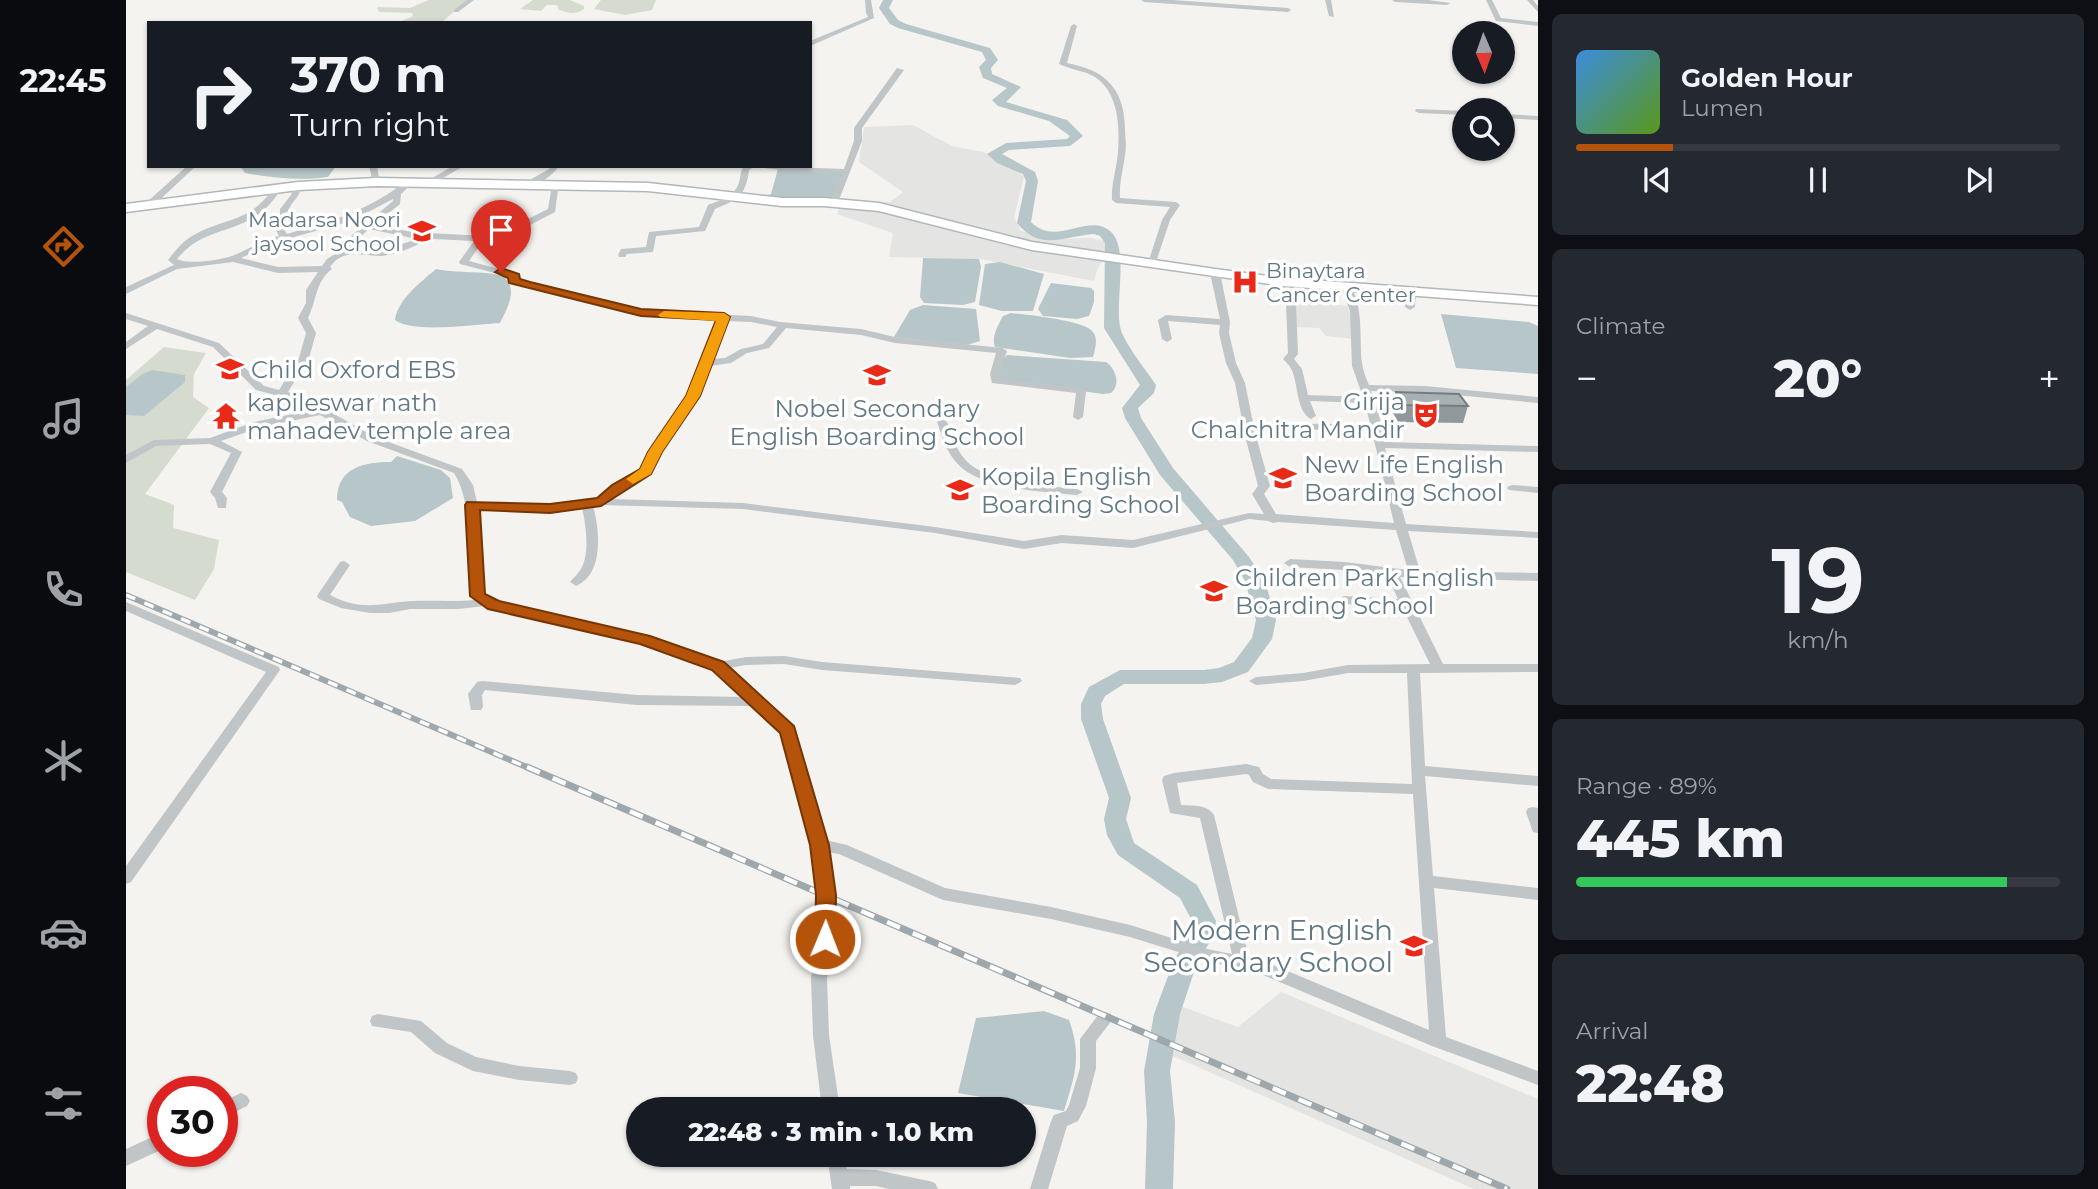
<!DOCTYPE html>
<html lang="en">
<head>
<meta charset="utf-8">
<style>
	:root { --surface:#171b24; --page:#242831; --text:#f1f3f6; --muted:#9ea1a6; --line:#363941; --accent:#b45309 }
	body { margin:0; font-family:Montserrat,sans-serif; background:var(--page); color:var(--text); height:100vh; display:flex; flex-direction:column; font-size:26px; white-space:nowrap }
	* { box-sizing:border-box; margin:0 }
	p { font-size:23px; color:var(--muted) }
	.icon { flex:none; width:38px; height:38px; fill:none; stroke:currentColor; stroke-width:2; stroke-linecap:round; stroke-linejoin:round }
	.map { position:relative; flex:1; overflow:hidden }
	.details { display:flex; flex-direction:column; gap:14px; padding:14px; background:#0d0f14; width:560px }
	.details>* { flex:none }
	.top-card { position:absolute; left:21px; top:21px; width:665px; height:147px; border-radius:0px; box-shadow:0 2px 5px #0004; background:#171b24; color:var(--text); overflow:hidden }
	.needle { width:46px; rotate:178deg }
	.tools { position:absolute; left:1326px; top:21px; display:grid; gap:14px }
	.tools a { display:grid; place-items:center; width:63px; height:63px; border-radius:50%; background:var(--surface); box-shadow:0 2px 5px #0004; font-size:35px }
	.speed { position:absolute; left:21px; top:1076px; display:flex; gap:14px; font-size:35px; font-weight:700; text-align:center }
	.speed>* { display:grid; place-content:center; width:91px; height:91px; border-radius:50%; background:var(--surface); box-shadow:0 2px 5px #0004; line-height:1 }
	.speed .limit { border:10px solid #d22; background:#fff; color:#111 }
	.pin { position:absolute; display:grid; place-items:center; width:60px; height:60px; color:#fff; margin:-72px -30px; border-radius:50% 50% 50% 0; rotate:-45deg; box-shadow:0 0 7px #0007 }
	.pin .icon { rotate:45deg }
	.me { position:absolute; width:77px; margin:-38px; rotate:1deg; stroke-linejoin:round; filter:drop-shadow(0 0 5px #0008) }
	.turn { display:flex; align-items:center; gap:24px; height:147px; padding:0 28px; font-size:32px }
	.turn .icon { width:91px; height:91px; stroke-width:2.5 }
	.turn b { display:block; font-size:49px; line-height:60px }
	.big { font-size:52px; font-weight:800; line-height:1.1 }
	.details .card { flex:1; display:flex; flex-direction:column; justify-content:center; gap:10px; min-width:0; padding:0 24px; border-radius:10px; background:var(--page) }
	.details .dial { align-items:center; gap:0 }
	.dial b { font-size:91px; line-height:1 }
	.song { display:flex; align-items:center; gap:21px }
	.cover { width:84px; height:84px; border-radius:10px; background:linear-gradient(135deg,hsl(210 70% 55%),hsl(90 70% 35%)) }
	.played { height:7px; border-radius:4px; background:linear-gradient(90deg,var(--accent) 20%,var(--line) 20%) }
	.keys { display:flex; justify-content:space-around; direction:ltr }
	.heat { display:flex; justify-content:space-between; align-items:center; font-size:38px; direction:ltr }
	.charge { height:10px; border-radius:5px; background:linear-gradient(90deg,#34c759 89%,var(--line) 0) }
	.trip { position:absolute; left:500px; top:1097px; width:410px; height:70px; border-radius:35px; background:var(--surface); box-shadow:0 2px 5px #0004; font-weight:800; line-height:70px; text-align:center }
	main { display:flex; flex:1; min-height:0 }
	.dock { display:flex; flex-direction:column; width:126px; justify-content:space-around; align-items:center; background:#090b0e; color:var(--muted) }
	.dock .icon { width:49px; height:49px }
	.dock .selected { color:var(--accent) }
	.dock b { font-size:32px; color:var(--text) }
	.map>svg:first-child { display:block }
</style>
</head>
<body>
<main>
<nav class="dock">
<b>22:45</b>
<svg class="icon selected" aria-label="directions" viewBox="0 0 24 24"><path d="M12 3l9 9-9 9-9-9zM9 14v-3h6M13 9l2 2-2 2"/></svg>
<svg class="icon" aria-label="music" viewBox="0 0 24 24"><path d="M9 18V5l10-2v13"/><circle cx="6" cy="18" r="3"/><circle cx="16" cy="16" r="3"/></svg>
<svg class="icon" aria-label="phone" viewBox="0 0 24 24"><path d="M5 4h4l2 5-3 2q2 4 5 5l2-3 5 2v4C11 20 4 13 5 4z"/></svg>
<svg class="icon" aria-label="climate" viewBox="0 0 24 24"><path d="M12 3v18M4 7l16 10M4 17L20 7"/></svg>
<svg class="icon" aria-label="car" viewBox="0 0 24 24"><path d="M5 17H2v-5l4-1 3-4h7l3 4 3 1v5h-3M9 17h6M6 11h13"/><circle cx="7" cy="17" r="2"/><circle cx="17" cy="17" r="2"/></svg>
<svg class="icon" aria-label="filters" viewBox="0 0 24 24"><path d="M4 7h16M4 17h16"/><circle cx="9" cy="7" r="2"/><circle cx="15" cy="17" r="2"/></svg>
</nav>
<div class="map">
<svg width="1412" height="1189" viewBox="0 0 1412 1189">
	<rect width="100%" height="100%" fill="#f4f3ef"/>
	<g fill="#e4e5e3">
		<path d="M787 125 826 146 857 152 890 169 898 177 888 217 895 231 926 239 963 238 984 242 985 246 971 270 968 281 854 259 763 257 767 233 711 214 716 201 764 202 777 192 733 162 738 127Z"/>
		<path d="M1166 300 1221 306 1225 314 1227 339 1200 336 1193 328 1170 327Z"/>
		<path d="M1155 992 1412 1099V1189H1348L1040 1053 1054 1006 1112 1027Z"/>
	</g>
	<g fill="#d6dbd0">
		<path d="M303 0H341L315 23H271L287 16 286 13 253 12 251 7 284 8Z"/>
		<path d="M407 0H444L458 6V9C450 15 442 13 433 10L431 5H421L415 11 394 9Z"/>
		<path d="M475 0H530L526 10 499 15 468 9Z"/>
		<path d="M38 347 80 353 68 374 67 397 83 408 19 494 48 505 47 528 93 540 88 569 69 600 0 572V380Z"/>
	</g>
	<g fill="#b7c6c8">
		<path d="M114 166H210L202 177C174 181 146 178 119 173Z"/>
		<path d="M652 169 657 170 717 173 709 197 704 200 660 202 637 196 645 194Z"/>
		<path d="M797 258 853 259 855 267 849 302 837 305 798 303 794 297Z"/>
		<path d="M874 262 918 274 907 311H876L853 305 859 264Z"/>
		<path d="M310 269C333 274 355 270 377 276 393 290 381 308 374 323 351 324 287 334 269 320 272 299 294 283 310 269Z"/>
		<path d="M925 283 965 288 968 291V302L963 316 951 319 917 316 912 309Z"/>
		<path d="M797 305 850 309 854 341 841 345 768 337 784 310Z"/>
		<path d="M885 313C901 315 956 320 966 331 973 338 969 349 967 357L944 358 869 347C865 338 872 325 877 316Z"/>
		<path d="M1315 314 1403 322 1412 326V374L1330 368Z"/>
		<path d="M881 355 980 362C990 369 995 385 985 393L977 394 876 380 872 378 877 361Z"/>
		<path d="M26 370 59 375V382L18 416 0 415V387L15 375Z"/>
		<path d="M271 456 315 470 324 478 327 498 289 521 245 526 224 517 216 502 211 500C211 467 239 462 265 462Z"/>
		<path d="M918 1011 943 1020C956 1056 949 1075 938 1111L832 1093 850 1018Z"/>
	</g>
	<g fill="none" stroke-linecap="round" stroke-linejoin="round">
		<path fill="#b7c6c8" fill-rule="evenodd" d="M757 0H767L763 8 772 20 780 24 864 48 872 60 865 68 866 74 895 87 880 102 941 120 957 136 944 146 883 150 876 154 909 172 912 181 905 222C930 248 963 211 985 232 1003 248 989 302 994 326 996 341 1021 371 1030 385L1028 393 1012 408 1015 418 1047 468 1123 557 1139 581 1150 620 1146 639 1122 672 1096 682 1078 684H998L979 696 975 704 977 719 1005 798 1000 819 1008 843 1071 885 1090 921 1088 935 1071 963 1054 1014 1044 1071 1049 1122 1047 1189H1019L1021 1122 1018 1071 1028 1014 1048 960 1064 933 1066 921 1054 898 992 855 981 835 978 819 983 798 955 719V704L963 687 994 670H1078L1093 668 1108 662 1126 638 1130 620 1119 581 1107 560 1034 475 999 418 996 408 1014 385 978 328 979 243 974 236 968 234C938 236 914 252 891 223L900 181 897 174 871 163 861 154 880 143 941 139 944 136 923 121 872 106 866 100 881 88 857 78 853 67 860 60 856 52 772 28 764 24 753 8Z"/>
		<defs>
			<path id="primary" d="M251 178 522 183 656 198H698L753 203 906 242 1089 269 1158 278 1412 297V305L1158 286 906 250 753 211 698 206H656L522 191 251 186 172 190 0 212V204L172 182Z"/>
		</defs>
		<use href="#primary" stroke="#b1b7ba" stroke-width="3"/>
		<g fill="#c0c5c7" fill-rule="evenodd">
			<path d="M341 0H348L332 12H328V10Z"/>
			<path d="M739 0H745L748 18 684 46V41L742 17 740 13Z"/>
			<path d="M1015 0H1046L1162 8 1165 10 1162 12 1018 2Z"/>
			<path d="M1199 0H1205L1208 17 1203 16Z"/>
			<path d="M1266 0H1302L1324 3 1321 5 1269 2Z"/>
			<path d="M1360 0H1366L1375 18 1412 22V26L1370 21Z"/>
			<path d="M1401 0H1407L1412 6V12Z"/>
			<path d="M948 24 951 26 941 63C979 70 998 88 999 128 999 137 1001 146 999 155 997 170 993 183 994 198L1050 202 1054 205 1044 220 1029 265H1023L1022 263 1036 220 1044 207 990 203 986 200C985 183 991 168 992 151 994 126 992 92 969 77 957 70 945 70 933 64L945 26Z"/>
			<path d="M771 68 778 70 736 128V141L711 205 704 203 716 173H678L638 168 637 166 718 169 728 141V128Z"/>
			<path d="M1290 109 1339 111V115L1293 113 1289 111Z"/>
			<path d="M1377 114 1412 116V120L1377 118Z"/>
			<path d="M61 166H70L27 206H21V202Z"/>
			<path d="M243 166H251L254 184 247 182Z"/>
			<path d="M327 166H338L308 183 301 181Z"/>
			<path d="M425 166H433C427 176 411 186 400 186V182L423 169Z"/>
			<path d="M618 166H629L623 170C620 196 611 200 589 209L579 231 530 236 527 252 501 254 499 257H493L492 255 495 249 520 247 523 232 573 227 582 205C595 200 609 197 613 182 615 175 614 171 618 166Z"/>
			<path d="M282 179 289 181 275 194 274 204 248 225 286 232 376 237 398 221 422 209 426 185 433 183 429 212 404 225 381 242 357 241 343 261 392 274V279L403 283 515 310 625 316 654 322 735 329 769 337 876 348 881 351 874 374 875 379 955 388 960 391 957 417 952 420 947 417 950 393 866 383 864 374 870 353 769 343 735 335 660 328 643 348 621 353 605 363 584 366 572 396 534 452 524 473 486 499 617 503 809 527 898 541 936 535 1007 540 1123 513 1138 514 1126 494 1132 486 1119 436 1109 383 1100 363 1093 333 1094 325 1042 321 1046 339 1041 342 1036 339 1032 320 1040 315 1094 319 1084 273 1089 270 1094 273 1104 322 1103 333 1110 363 1119 383 1127 423 1211 424 1216 427 1211 430 1128 429 1144 486 1138 494 1150 514 1268 523 1239 403 1184 401 1190 416 1185 419C1171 412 1172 387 1167 373 1165 367 1161 363 1157 359L1162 353 1160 305 1153 282 1155 280 1158 279 1163 282 1170 305 1172 354 1168 359 1176 369 1182 395 1237 397 1226 366 1224 311 1214 285 1219 282C1239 294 1233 343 1236 363 1237 371 1240 378 1243 385L1299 386 1412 397V403L1299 392 1245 391 1253 414 1258 442 1412 446V452L1259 448 1280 524 1412 532V538L1282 531 1294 571 1412 573V581L1274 577 1317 664H1412V672L1294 673 1299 766 1412 776V786L1299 776 1307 876 1412 888V900L1308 888 1320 1037 1412 1071V1085L1306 1046 1132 973 1081 961 1004 937 925 919 817 900 713 854 701 852 708 895 707 939 701 978 703 1035 714 1110H696L687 1035 685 978 691 939 692 895 686 845 656 732 628 706 511 705 359 690 356 695 357 707 355 710H345L342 694 351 682 356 681 511 695 618 697 587 669 516 643 359 606 332 609H284L263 613H244L215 608 193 599 191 596 193 593 214 562 218 561 224 565 204 595C237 612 253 603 287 601 307 600 328 602 349 600L346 596C344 560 347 503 328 473L241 441 194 415 135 427 95 441 116 452 96 492 101 498 100 508H92L89 498 84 492 105 453 84 444 30 446 0 463V455L28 440 84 438 128 422 186 410 168 400 130 390 87 347 31 329 0 349V342L22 326 0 319V313L93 343 138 386 153 390 173 358 180 333 172 318 180 303V290L192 272 152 273 107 262 51 269 0 294V287L48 265 42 260C49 251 56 242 66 236 98 217 122 224 147 189L154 191C146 202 139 211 127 218 99 234 74 231 51 259 62 265 94 260 106 256 122 250 136 240 153 236L148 226 154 219V209L165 195 169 184 176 186C173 198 167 200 163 209 160 216 162 219 156 226L161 234C205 221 246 210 282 179ZM267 199V201L226 235 219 248 201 259 196 266 152 267 115 258 147 243 225 221ZM243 229 286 238 348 241 333 262 334 264 384 277V282L397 287 515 316 592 320 562 396 524 452 515 469 488 486 472 499 424 505 351 502 347 485 336 469 249 437 176 396 162 392 183 358 190 333 182 318C191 300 189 282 206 269L204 267C217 248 236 256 255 256 267 255 287 248 296 242L292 239 256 250 228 248 233 238ZM601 321 625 322 651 327 637 344 615 349 599 358 586 359ZM475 505 617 509 809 533 898 549 936 543 1007 548 1123 519 1142 521 1147 523 1152 522 1270 530 1282 570 1219 562 1164 559 1158 563 1164 567 1219 570 1261 575 1272 599 1218 596 1212 600 1218 604 1276 607 1304 664 1222 665 1177 673 1130 677 1123 681 1130 685 1177 681 1222 673H1281L1286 784 1145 779 1137 774 1133 767 1120 764 1048 773 1038 776 1036 780 1044 813 1074 818 1106 954 1081 949 1004 925 925 907 819 888 721 845 699 840 669 730 603 668 620 665 658 664 696 670 889 685 896 681 894 678 696 662 658 656 620 657 593 662 523 637 363 599 358 595 352 509 424 511 456 508C460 524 464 554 455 569 452 574 447 578 444 582L450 586C478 574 474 530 467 506ZM1120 774 1123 775 1127 782 1142 789 1287 794 1303 1030 1140 962 1123 958 1088 815C1081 804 1067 806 1055 805L1051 783Z"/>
			<path d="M1285 287 1290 290 1289 307 1284 310 1279 307 1280 290Z"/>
			<path d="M816 419 821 422C826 434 829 447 837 457 857 484 920 485 951 489L957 492 951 495C917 491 853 490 830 462 820 451 816 436 811 422Z"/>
			<path d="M1387 485 1412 487V493L1383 490 1381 488 1383 486Z"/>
			<path d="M0 602 153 667 154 670 5 882 0 884V866L140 672 0 611Z"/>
			<path d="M1407 807 1412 808V833L1407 832 1400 812 1402 808Z"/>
			<path d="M979 1012 985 1014 987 1019 970 1041V1068L960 1106 952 1121 941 1126 922 1189H904L925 1121 928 1115 940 1111 943 1105 954 1068V1039L973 1014Z"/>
			<path d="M252 1014 295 1021 321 1043 350 1057 393 1066 444 1071 450 1073 452 1078 450 1083 444 1085 393 1080 347 1071 309 1053 285 1032 246 1026 244 1021 246 1016Z"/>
			<path d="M115 1093 121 1096 124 1101 121 1106 96 1118V1102Z"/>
			<path d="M37 1132V1149L0 1166V1149Z"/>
			<path d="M701 1155H719L721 1169 750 1170 803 1181 809 1183 812 1189H763L750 1186H724V1189H706Z"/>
		</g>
		<use href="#primary" fill="#fff" fill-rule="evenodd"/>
		<defs>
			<path id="rail-far1" d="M0 595 405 769"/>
			<path id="rail" d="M401 767 1381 1189"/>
		</defs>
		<use href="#rail-far1" stroke="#9ea7ab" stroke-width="6"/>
		<use href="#rail" stroke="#9ea7ab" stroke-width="7"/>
		<use href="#rail-far1" stroke="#fff" stroke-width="3.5" stroke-dasharray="10" stroke-linecap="butt"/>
		<use href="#rail" stroke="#fff" stroke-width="4.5" stroke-dasharray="14" stroke-linecap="butt"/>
	</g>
	<path fill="#90989b" d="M1270 392 1342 406 1337 423 1272 422 1265 409Z"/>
	<path fill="#a7b1b4" stroke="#757c7e" stroke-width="2" d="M1270 392 1333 394 1342 406 1277 405Z"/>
	<path fill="#b45309" stroke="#753606" stroke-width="2" d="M375 268 393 274 394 279 404 282 515 309 598 313 604 317 574 396 536 452 525 474 475 506 424 513 354 510 359 594 373 601 524 636 598 662 668 726 703 845 710 895 709 939 706 945 699 947 692 945 689 939 690 895 684 845 654 733 586 670 514 644 362 609 344 596 339 505 341 502 424 504 471 498 486 485 514 469 522 452 560 396 590 320 515 316 383 283 382 278 369 272Z"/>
	<path fill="#f59e0b" d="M538 311 598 313 604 317 574 396 536 452 525 474 507 484 500 479 514 469 522 452 560 396 590 321 534 317 532 315Z"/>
	<defs>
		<symbol id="school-bare" viewBox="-9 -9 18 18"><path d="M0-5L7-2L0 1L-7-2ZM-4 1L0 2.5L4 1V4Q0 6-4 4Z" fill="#e92a19" stroke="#fff" stroke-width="2.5" paint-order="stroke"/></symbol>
		<symbol id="hospital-bare" viewBox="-9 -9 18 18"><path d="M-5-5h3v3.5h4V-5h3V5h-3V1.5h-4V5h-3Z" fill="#e92a19" stroke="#fff" stroke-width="2.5" paint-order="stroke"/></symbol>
		<symbol id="theatre-bare" viewBox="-9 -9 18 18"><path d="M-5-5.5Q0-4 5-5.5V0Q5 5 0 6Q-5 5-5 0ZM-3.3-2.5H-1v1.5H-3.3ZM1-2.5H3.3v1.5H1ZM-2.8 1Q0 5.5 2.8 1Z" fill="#e92a19" stroke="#fff" stroke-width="2.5" paint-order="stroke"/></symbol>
		<symbol id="temple-bare" viewBox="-9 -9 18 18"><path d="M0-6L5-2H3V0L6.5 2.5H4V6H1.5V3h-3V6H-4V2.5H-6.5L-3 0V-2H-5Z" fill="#e92a19" stroke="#fff" stroke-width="2.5" paint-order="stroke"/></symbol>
	</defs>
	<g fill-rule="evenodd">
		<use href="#school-bare" x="277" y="212" width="38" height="38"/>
		<use href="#hospital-bare" x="1100" y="263" width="38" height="38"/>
		<use href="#school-bare" x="85" y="350" width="38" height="38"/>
		<use href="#school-bare" x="732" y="356" width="38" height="38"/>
		<use href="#theatre-bare" x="1281" y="396" width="38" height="38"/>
		<use href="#temple-bare" x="81" y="397" width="38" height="38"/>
		<use href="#school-bare" x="1138" y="459" width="38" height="38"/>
		<use href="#school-bare" x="815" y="471" width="38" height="38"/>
		<use href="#school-bare" x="1069" y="572" width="38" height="38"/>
		<use href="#school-bare" x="1269" y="927" width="38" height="38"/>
	</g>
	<g text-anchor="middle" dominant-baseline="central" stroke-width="7" stroke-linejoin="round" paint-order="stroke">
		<g font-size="21" fill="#617882" stroke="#fff" text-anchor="end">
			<text x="275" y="219">Madarsa Noori<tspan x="275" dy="24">jaysool School</tspan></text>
			<text x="1140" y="270" text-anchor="start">Binaytara<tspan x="1140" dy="24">Cancer Center</tspan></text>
		</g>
		<g font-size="24" fill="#617882" stroke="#fff" text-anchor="start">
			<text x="125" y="369">Child Oxford EBS</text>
			<text x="1279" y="401" text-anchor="end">Girija<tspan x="1279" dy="28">Chalchitra Mandir</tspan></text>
			<text x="121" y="402">kapileswar nath<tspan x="121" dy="28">mahadev temple area</tspan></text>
			<text x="751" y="408" text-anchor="middle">Nobel Secondary<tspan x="751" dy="28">English Boarding School</tspan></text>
			<text x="1178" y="464">New Life English<tspan x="1178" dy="28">Boarding School</tspan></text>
			<text x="855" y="476">Kopila English<tspan x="855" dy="28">Boarding School</tspan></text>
			<text x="1109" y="577">Children Park English<tspan x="1109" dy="28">Boarding School</tspan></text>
		</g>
		<g font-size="28" fill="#617882" stroke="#fff" text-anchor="end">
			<text x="1267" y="930">Modern English<tspan x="1267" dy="32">Secondary School</tspan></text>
		</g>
	</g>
</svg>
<div class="tools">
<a><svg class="needle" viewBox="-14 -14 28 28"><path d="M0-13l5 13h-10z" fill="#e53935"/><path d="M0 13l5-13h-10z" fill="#9ea1a6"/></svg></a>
<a><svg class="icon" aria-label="search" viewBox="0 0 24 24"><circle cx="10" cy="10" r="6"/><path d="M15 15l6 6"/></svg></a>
</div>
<div class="speed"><div class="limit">30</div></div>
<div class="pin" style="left:375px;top:272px;background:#d93025"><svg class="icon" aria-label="arrive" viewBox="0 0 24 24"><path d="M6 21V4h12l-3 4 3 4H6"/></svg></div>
<svg class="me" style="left:699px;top:939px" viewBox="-20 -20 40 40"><circle r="17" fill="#b45309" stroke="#fff" stroke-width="3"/><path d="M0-11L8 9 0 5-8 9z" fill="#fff"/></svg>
<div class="trip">22:48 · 3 min · 1.0 km</div>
<div class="top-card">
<div class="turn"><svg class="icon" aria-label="right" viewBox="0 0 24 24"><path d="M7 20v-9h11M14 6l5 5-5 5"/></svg><div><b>370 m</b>Turn right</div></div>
</div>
</div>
<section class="details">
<div class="card">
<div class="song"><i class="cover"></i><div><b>Golden Hour</b><p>Lumen</p></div></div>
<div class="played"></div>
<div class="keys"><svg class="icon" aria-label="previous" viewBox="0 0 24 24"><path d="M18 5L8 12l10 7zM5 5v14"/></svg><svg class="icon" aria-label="pause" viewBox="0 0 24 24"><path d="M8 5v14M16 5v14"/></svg><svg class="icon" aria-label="next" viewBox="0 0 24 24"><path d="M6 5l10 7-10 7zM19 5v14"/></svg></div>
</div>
<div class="card"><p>Climate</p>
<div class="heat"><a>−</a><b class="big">20°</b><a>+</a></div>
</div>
<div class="card dial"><b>19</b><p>km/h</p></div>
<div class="card"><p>Range · 89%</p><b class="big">445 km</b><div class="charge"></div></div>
<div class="card"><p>Arrival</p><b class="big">22:48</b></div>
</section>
</main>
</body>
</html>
